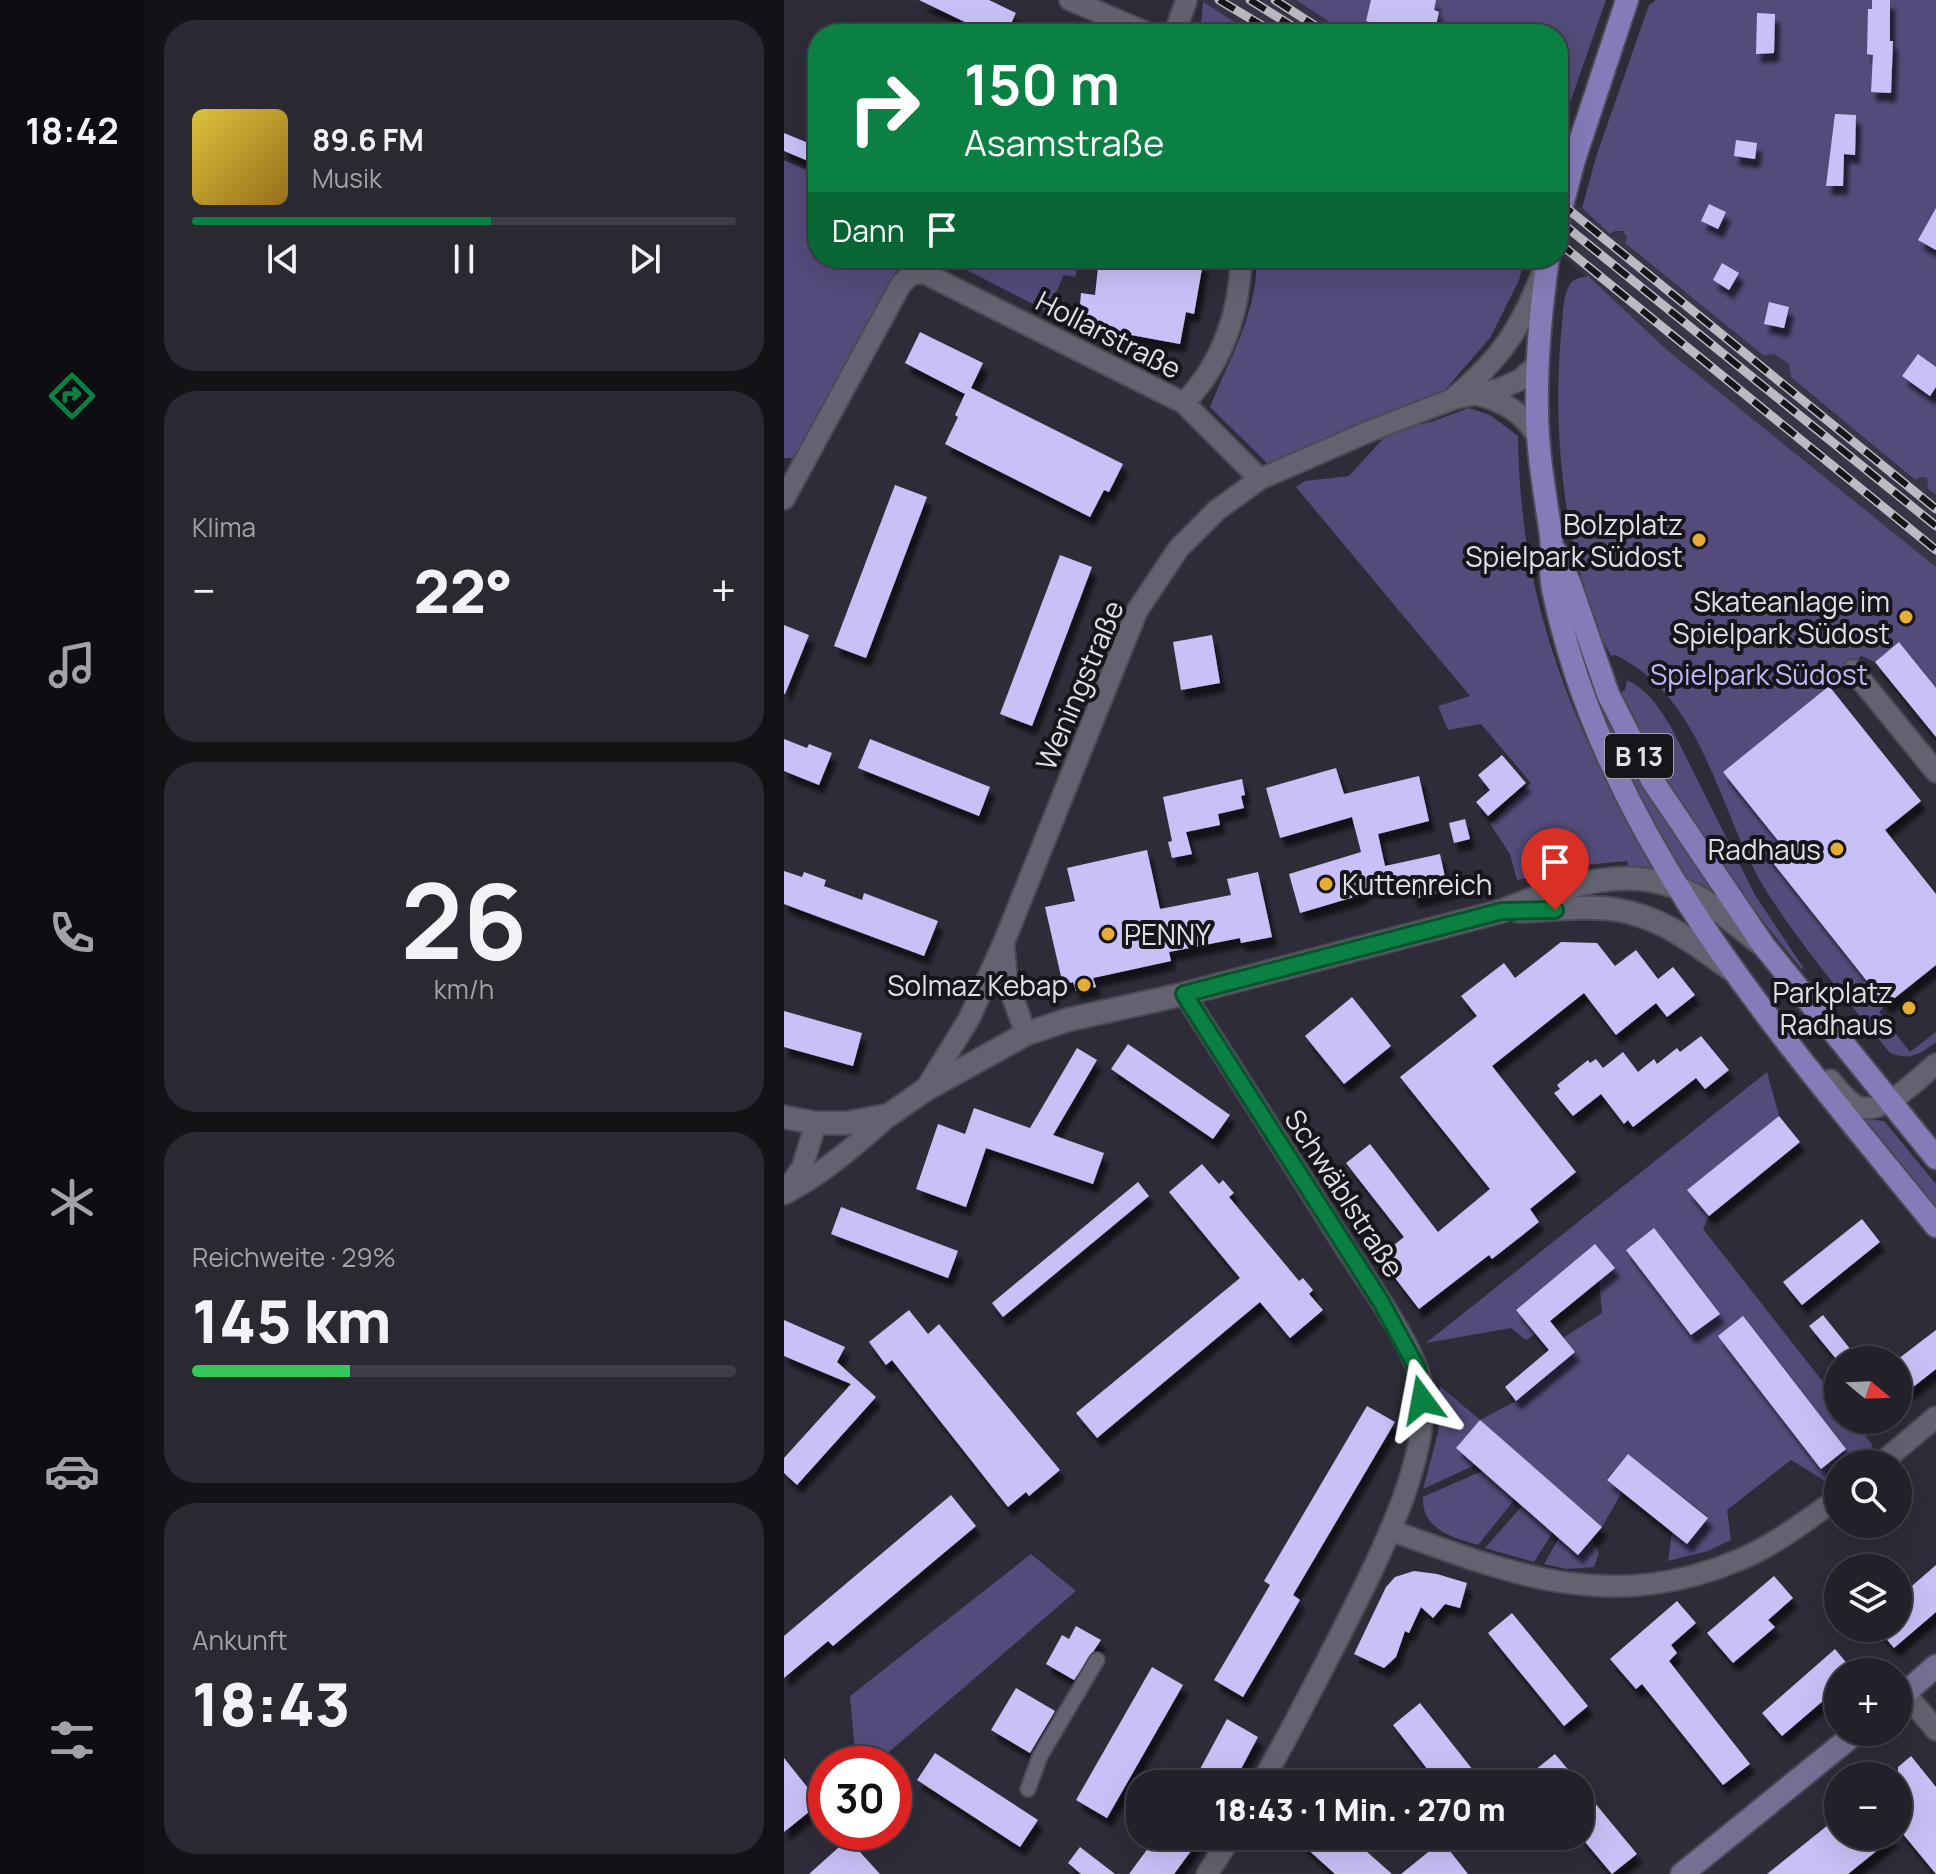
<!DOCTYPE html>
<html lang="de">
<head>
<meta charset="utf-8">
<style>
	:root { --surface:#22212a; --page:#2a2932; --text:#f1f3f6; --muted:#a2a3a8; --line:#3f3e47; --accent:#0b8043 }
	body { margin:0; font-family:Manrope,sans-serif; background:var(--page); color:var(--text); height:100vh; display:flex; flex-direction:column; font-size:30px; white-space:nowrap }
	* { box-sizing:border-box; margin:0 }
	p { font-size:26px; color:var(--muted) }
	.icon { flex:none; width:44px; height:44px; fill:none; stroke:currentColor; stroke-width:2; stroke-linecap:round; stroke-linejoin:round }
	.map { position:relative; flex:1; overflow:hidden }
	.panel { display:flex; flex-direction:column; gap:20px; padding:20px; background:#131217; width:640px }
	.panel>* { flex:none }
	.top-card { position:absolute; left:24px; top:24px; width:760px; height:244px; border-radius:32px; box-shadow:0 8px 32px #0002,0 0 0 2px var(--line); background:#0b8043; color:#fff; overflow:hidden }
	.needle { width:52px; rotate:109deg }
	.tools { position:absolute; left:1040px; top:1346px; display:grid; gap:16px }
	.tools a { display:grid; place-items:center; width:88px; height:88px; border-radius:50%; background:var(--surface); box-shadow:0 8px 32px #0002,0 0 0 2px var(--line); font-size:40px }
	.speed { position:absolute; left:24px; top:1746px; display:flex; gap:16px; font-size:40px; font-weight:700; text-align:center }
	.speed>* { display:grid; place-content:center; width:104px; height:104px; border-radius:50%; background:var(--surface); box-shadow:0 8px 32px #0002,0 0 0 2px var(--line); line-height:1 }
	.speed .limit { border:12px solid #d22; background:#fff; color:#111 }
	.pin { position:absolute; display:grid; place-items:center; width:68px; height:68px; color:#fff; margin:-82px -34px; border-radius:50% 50% 50% 0; rotate:-45deg; box-shadow:0 0 8px #0007 }
	.pin .icon { rotate:45deg }
	.me { position:absolute; width:88px; margin:-44px; rotate:347deg; stroke-linejoin:round; filter:drop-shadow(0 0 6px #0008) }
	.turn { display:flex; align-items:center; gap:28px; height:168px; padding:0 24px; font-size:36px }
	.turn .icon { width:104px; height:104px; stroke-width:2.5 }
	.turn b { display:block; font-size:56px; line-height:68px }
	.then { display:flex; align-items:center; height:76px; padding:0 24px; background:#0003; gap:16px; font-size:30px }
	.big { font-size:60px; font-weight:800; line-height:1.1 }
	.panel .tile { flex:1; display:flex; flex-direction:column; justify-content:center; gap:12px; min-width:0; padding:0 28px; border-radius:32px; background:var(--page) }
	.panel .dial { align-items:center; gap:0 }
	.dial b { font-size:104px; line-height:1 }
	.song { display:flex; align-items:center; gap:24px }
	.cover { width:96px; height:96px; border-radius:12px; background:linear-gradient(135deg,hsl(50 70% 55%),hsl(40 70% 35%)) }
	.played { height:8px; border-radius:4px; background:linear-gradient(90deg,var(--accent) 55%,var(--line) 55%) }
	.keys { display:flex; justify-content:space-around; direction:ltr }
	.heat { display:flex; justify-content:space-between; align-items:center; font-size:44px; direction:ltr }
	.charge { height:12px; border-radius:6px; background:linear-gradient(90deg,#34c759 29%,var(--line) 0) }
	.trip { position:absolute; left:342px; top:1770px; width:468px; height:80px; border-radius:32px; background:var(--surface); box-shadow:0 8px 32px #0002,0 0 0 2px var(--line); font-weight:800; line-height:80px; text-align:center }
	main { display:flex; flex:1; min-height:0 }
	.menu { display:flex; flex-direction:column; width:144px; justify-content:space-around; align-items:center; background:#0e0d11; color:var(--muted) }
	.menu .icon { width:56px; height:56px }
	.menu .selected { color:var(--accent) }
	.menu b { font-size:36px; color:var(--text) }
	.map>svg:first-child { display:block }
</style>
</head>
<body>
<main>
<nav class="menu">
<b>18:42</b>
<svg class="icon selected" aria-label="directions" viewBox="0 0 24 24"><path d="M12 3l9 9-9 9-9-9zM9 14v-3h6M13 9l2 2-2 2"/></svg>
<svg class="icon" aria-label="music" viewBox="0 0 24 24"><path d="M9 18V5l10-2v13"/><circle cx="6" cy="18" r="3"/><circle cx="16" cy="16" r="3"/></svg>
<svg class="icon" aria-label="phone" viewBox="0 0 24 24"><path d="M5 4h4l2 5-3 2q2 4 5 5l2-3 5 2v4C11 20 4 13 5 4z"/></svg>
<svg class="icon" aria-label="climate" viewBox="0 0 24 24"><path d="M12 3v18M4 7l16 10M4 17L20 7"/></svg>
<svg class="icon" aria-label="car" viewBox="0 0 24 24"><path d="M5 17H2v-5l4-1 3-4h7l3 4 3 1v5h-3M9 17h6M6 11h13"/><circle cx="7" cy="17" r="2"/><circle cx="17" cy="17" r="2"/></svg>
<svg class="icon" aria-label="filters" viewBox="0 0 24 24"><path d="M4 7h16M4 17h16"/><circle cx="9" cy="7" r="2"/><circle cx="15" cy="17" r="2"/></svg>
</nav>
<section class="panel">
<div class="tile">
<div class="song"><i class="cover"></i><div><b>89.6 FM</b><p>Musik</p></div></div>
<div class="played"></div>
<div class="keys"><svg class="icon" aria-label="previous" viewBox="0 0 24 24"><path d="M18 5L8 12l10 7zM5 5v14"/></svg><svg class="icon" aria-label="pause" viewBox="0 0 24 24"><path d="M8 5v14M16 5v14"/></svg><svg class="icon" aria-label="next" viewBox="0 0 24 24"><path d="M6 5l10 7-10 7zM19 5v14"/></svg></div>
</div>
<div class="tile"><p>Klima</p>
<div class="heat"><a>−</a><b class="big">22°</b><a>+</a></div>
</div>
<div class="tile dial"><b>26</b><p>km/h</p></div>
<div class="tile"><p>Reichweite · 29%</p><b class="big">145 km</b><div class="charge"></div></div>
<div class="tile"><p>Ankunft</p><b class="big">18:43</b></div>
</section>
<div class="map">
<svg width="1152" height="1874" viewBox="0 0 1152 1874">
	<defs>
		<filter id="shadow"><feDropShadow dx="5" dy="9" stdDeviation="2" flood-color="#0009"/></filter>
	</defs>
	<rect width="100%" height="100%" fill="#2d2c38"/>
	<g fill="#373546">
		<path d="M415 0H512L564 34H470Z"/>
		<path d="M774 186 826 234 839 231 843 237 841 243 980 356 990 354 1006 364 1007 377 1130 480 1136 477 1143 478 1144 489 1152 495V567L882 349 774 252Z"/>
	</g>
	<g fill="#534b7a">
		<path d="M512 0H822L774 137V34H564Z"/>
		<path d="M872 0H1152V495L1144 489 1143 478 1136 477 1131 480 1007 377 1005 364 990 354 980 356 841 243 843 237 839 231H831L826 234 798 208 812 157 865 5Z"/>
		<path d="M419 2 470 34H416Z"/>
		<path d="M0 160 34 175V258H122L107 279 11 458H0Z"/>
		<path d="M159 258H296L291 277 280 275 263 311Z"/>
		<path d="M473 258H740L735 280 706 338 660 391 485 465 426 407C447 355 472 316 473 258Z"/>
		<path d="M804 276 882 349 1152 567V688L1116 643 1091 662 1077 656 1045 686 939 772 996 843 982 855 1102 1005 1095 1012 1126 1052 1152 1032V1042C1136 1054 1127 1061 1106 1053 1064 1001 1019 949 983 892 934 814 922 698 831 655L827 656 821 644 817 641C804 604 794 566 786 528 774 463 771 390 778 324 779 313 779 299 784 288 787 279 795 278 804 276Z"/>
		<path d="M685 408 706 415 734 436C735 550 761 652 810 755 823 781 835 807 848 832 855 845 864 857 868 870L845 869 843 861 789 866 733 880 726 854 706 824 747 783 697 724 664 730 654 706 686 696 512 487 521 481 565 476 606 431 647 422Z"/>
		<path d="M806 672C839 755 886 827 936 901 925 894 908 888 900 878 881 855 802 695 806 672Z"/>
		<path d="M843 680C864 690 875 707 887 727L971 895 1019 967 1018 970C982 925 945 881 915 833 886 788 861 741 835 694L841 690Z"/>
		<path d="M983 1072 995 1116 904 1190 925 1216 919 1229 1054 1401V1420H1069L1089 1446 1068 1464H1054V1477L1046 1484 1007 1460 943 1510 947 1540 924 1551 884 1561 888 1531 903 1544 924 1517 844 1454 823 1479 838 1492 818 1527 696 1421 672 1448 691 1465 639 1489 654 1433 656 1386 696 1420 732 1401 791 1352 779 1338 818 1313 815 1281 830 1267 811 1245 732 1310 751 1334 742 1340 727 1328 642 1343Z"/>
		<path d="M1081 1119 1100 1121 1152 1184V1206Z"/>
		<path d="M698 1471 731 1499 694 1545C669 1538 637 1529 639 1497Z"/>
		<path d="M738 1506 769 1532 750 1562 701 1548Z"/>
		<path d="M775 1538 794 1554 808 1539 815 1553 810 1567 783 1569 760 1564Z"/>
		<path d="M247 1554 292 1591 91 1764H72L66 1696Z"/>
	</g>
	<g fill="#c8c1f7" filter="url(#shadow)">
		<path d="M135 0H205L232 13 222 34H206Z"/>
		<path d="M587 0H652L650 10 655 12 651 30 630 25 628 33 582 21Z"/>
		<path d="M1088 0H1106V41H1109L1107 93 1087 92 1089 55 1083 54 1084 9H1088Z"/>
		<path d="M973 13 991 14 990 53 972 54Z"/>
		<path d="M1051 114 1072 115 1071 155 1060 154 1059 186H1042Z"/>
		<path d="M0 133 34 147V165L0 151Z"/>
		<path d="M952 140 973 143 971 159 950 156Z"/>
		<path d="M925 204 942 212 934 229 917 221Z"/>
		<path d="M1152 208V250L1134 240Z"/>
		<path d="M315 258 367 263 368 258H389L419 263 410 314 402 312 396 344 347 335 348 333 294 327 297 293 311 295Z"/>
		<path d="M938 263 955 273 945 290 929 280Z"/>
		<path d="M985 302 1005 307 1000 328 980 324Z"/>
		<path d="M136 332 199 363 187 388 339 464 325 492 320 490 306 517 161 444 174 417 171 415 181 394 121 363Z"/>
		<path d="M1134 354 1152 367V387L1146 396 1118 376Z"/>
		<path d="M111 485 143 497 82 658 50 646Z"/>
		<path d="M276 555 308 567 248 726 216 714Z"/>
		<path d="M0 625 25 635 1 694H0Z"/>
		<path d="M428 635 436 683 397 690 389 642Z"/>
		<path d="M1115 642 1152 688V737L1091 662Z"/>
		<path d="M1045 686 1137 801 1101 830 1152 894V965L1102 1005 982 854 996 843 939 772Z"/>
		<path d="M0 739 23 748 25 744 48 753 35 785 0 771Z"/>
		<path d="M86 739 206 787 195 816 74 768Z"/>
		<path d="M718 755 742 783 704 816 692 802 706 790 694 775Z"/>
		<path d="M552 768 560 794 635 776 645 821 594 834 601 866 656 854 664 891 629 899 625 878 579 889 580 894 516 913 505 874 577 852 568 817 496 838 482 788Z"/>
		<path d="M458 779 461 795 457 796 460 808 434 814 436 825 402 832 408 854 388 858 384 842 388 841 379 797Z"/>
		<path d="M681 819 686 839 670 843 665 823Z"/>
		<path d="M363 850 376 909 447 895 443 879 474 872 488 937 457 943 456 938 385 952 387 961 309 978 312 987 292 991 289 982 279 985 261 907 291 901 283 868Z"/>
		<path d="M0 871 18 877 20 872 42 880 40 886 78 900 80 893 154 921 140 956 0 904Z"/>
		<path d="M777 942 813 943 831 966 852 950 874 979 889 967 911 995 883 1017 872 1003 832 1035 800 993 708 1066 792 1172 746 1209 755 1222 708 1259 705 1255 635 1309 595 1257 620 1237 562 1163 586 1144 654 1232 706 1189 616 1077 693 1016 677 996 720 963 731 978Z"/>
		<path d="M568 997 607 1046 560 1084 521 1036Z"/>
		<path d="M0 1011 78 1033 69 1066 0 1047Z"/>
		<path d="M917 1036 945 1070 921 1089 912 1078 849 1127 844 1120 840 1124 817 1094 789 1116 770 1093 776 1089 773 1085 804 1060 806 1063 812 1059 819 1068 839 1052 854 1072 870 1059 873 1064 893 1048 896 1052Z"/>
		<path d="M344 1044 446 1115 429 1139 327 1069Z"/>
		<path d="M293 1048 313 1060 269 1135 320 1153 309 1184 202 1148 182 1207 132 1189 154 1124 181 1134 190 1108 246 1128Z"/>
		<path d="M995 1116 1016 1142 925 1216 903 1190Z"/>
		<path d="M418 1164 435 1184 439 1180 450 1193 445 1197 515 1281 519 1278 529 1290 525 1294 539 1310 506 1338 476 1302 313 1438 292 1413 456 1278 385 1192Z"/>
		<path d="M354 1182 365 1196 219 1317 208 1303Z"/>
		<path d="M57 1207 174 1251 164 1278 47 1234Z"/>
		<path d="M1078 1219 1096 1242 1018 1305 999 1282Z"/>
		<path d="M870 1228 936 1314 907 1335 842 1250Z"/>
		<path d="M811 1244 831 1268 766 1321 791 1352 732 1401 721 1387 765 1350 732 1310Z"/>
		<path d="M125 1310 144 1334 155 1324 276 1470 245 1496 242 1492 224 1507 108 1360 102 1365 85 1342Z"/>
		<path d="M1039 1315 1075 1360H1053L1025 1326Z"/>
		<path d="M959 1316 1062 1449 1037 1469 934 1336Z"/>
		<path d="M0 1320 61 1347 53 1362 92 1397 13 1485 0 1473V1458L67 1384 0 1356Z"/>
		<path d="M1152 1330V1369L1114 1399V1359Z"/>
		<path d="M583 1406 611 1422 509 1595 516 1600 459 1697 430 1680 486 1585 480 1581Z"/>
		<path d="M696 1420 818 1527 794 1555 672 1448Z"/>
		<path d="M844 1454 924 1518 903 1544 823 1480Z"/>
		<path d="M167 1495 192 1526 49 1646 44 1641 0 1678V1636Z"/>
		<path d="M1152 1565V1612L1110 1648 1093 1628H1114V1598Z"/>
		<path d="M630 1571 653 1574 683 1583 676 1608 661 1604 649 1618 637 1607 625 1633 621 1631 612 1657 600 1668 570 1654 602 1587 611 1577Z"/>
		<path d="M990 1576 1009 1598 984 1620 991 1627 949 1663 923 1633Z"/>
		<path d="M893 1601 912 1623 887 1645 893 1653 885 1661 966 1764 939 1785 858 1684 852 1689 826 1659Z"/>
		<path d="M728 1613 804 1706 780 1726 704 1633Z"/>
		<path d="M292 1626 317 1640 290 1680 262 1664 278 1635 285 1639Z"/>
		<path d="M1051 1649 1070 1672H1054V1688L998 1736 978 1713Z"/>
		<path d="M368 1667 399 1685 323 1818 292 1800Z"/>
		<path d="M232 1688 271 1711 246 1753 207 1730Z"/>
		<path d="M636 1703 700 1784H655L609 1725Z"/>
		<path d="M443 1719 474 1737 449 1784H408Z"/>
		<path d="M151 1753 254 1820 236 1847 133 1780Z"/>
		<path d="M771 1754 777 1761 796 1784H754L746 1774Z"/>
		<path d="M1127 1756 1152 1787V1874L1114 1828V1767Z"/>
		<path d="M0 1758 36 1803 0 1832Z"/>
		<path d="M796 1785 853 1854 828 1874 796 1836Z"/>
		<path d="M1054 1817V1836H1111L1064 1874H983Z"/>
		<path d="M373 1836H418L390 1874H345Z"/>
		<path d="M509 1836H565L608 1874H551Z"/>
		<path d="M64 1839 96 1874H25Z"/>
		<path d="M658 1841 684 1874H617Z"/>
		<path d="M296 1847 331 1874H297L284 1863Z"/>
	</g>
	<g fill="none" stroke-linecap="round" stroke-linejoin="round">
		<defs>
			<path id="pedestrian" d="M244 1789 256 1756 313 1660"/>
			<g id="minor">
				<path d="M286 0 366 34"/>
				<path d="M390 34 402 2"/>
				<path d="M691 394C719 401 741 413 755 439"/>
				<path d="M672 396C718 357 736 329 758 274"/>
				<path d="M400 403C438 364 456 312 457 258"/>
				<path d="M0 499 117 284 128 274 140 273 400 403 476 479"/>
				<path d="M1069 670 1152 772"/>
				<path d="M220 946 223 982 242 1034"/>
				<path d="M400 994C455 1078 509 1164 563 1250 584 1282 630 1346 637 1382 651 1458 587 1572 554 1639 529 1688 504 1736 477 1784"/>
				<path d="M1046 1080C1054 1089 1062 1101 1073 1106 1098 1118 1134 1078 1152 1064"/>
				<path d="M141 1090 185 1019 220 942 353 611 395 548 433 510 476 479 586 431 669 399 715 389 736 380 753 365"/>
				<path d="M4 1188 18 1168 32 1123"/>
				<path d="M0 1194C37 1175 74 1144 105 1115"/>
				<path d="M1096 1464 1152 1417"/>
				<path d="M606 1530C729 1575 826 1614 955 1560 991 1545 1023 1520 1054 1498"/>
				<path d="M1121 1693 1152 1730"/>
				<path d="M423 1874 448 1836"/>
			</g>
			<g id="tertiary">
				<path d="M735 911C767 910 802 905 834 910 878 917 913 945 948 970"/>
				<path d="M0 1117 32 1123H63L105 1115 141 1090 242 1034 283 1020 400 994 718 911C782 885 850 860 915 898 937 910 956 928 976 943"/>
			</g>
			<g id="secondary">
				<path d="M1114 1699 1152 1666"/>
				<path d="M898 1874 1073 1732"/>
			</g>
			<g id="primary">
				<path d="M774 221 790 160 843 0"/>
				<path d="M764 258C757 308 752 358 753 409 753 451 761 494 767 535 769 553 765 571 769 589 821 840 996 1034 1152 1226"/>
				<path d="M771 551 786 584 824 694 868 780 980 946 1152 1158"/>
			</g>
		</defs>
		<use href="#pedestrian" stroke="#4b4953" stroke-width="18"/>
		<use href="#minor" stroke="#4b4953" stroke-width="24"/>
		<use href="#tertiary" stroke="#4b4953" stroke-width="26"/>
		<use href="#secondary" stroke="#4b4953" stroke-width="26"/>
		<use href="#primary" stroke="#4b4953" stroke-width="26"/>
		<use href="#pedestrian" stroke="#646270" stroke-width="14"/>
		<use href="#minor" stroke="#646270" stroke-width="20"/>
		<use href="#tertiary" stroke="#646270" stroke-width="22"/>
		<use href="#secondary" stroke="#756f94" stroke-width="22"/>
		<use href="#primary" stroke="#867bb8" stroke-width="22"/>
		<defs>
			<g id="rail">
				<path d="M435 0 492 34"/>
				<path d="M466 0 521 34"/>
				<path d="M491 0 544 34"/>
				<path d="M774 201 1152 509"/>
				<path d="M774 220 1152 526"/>
				<path d="M774 242 1152 550"/>
			</g>
		</defs>
		<use href="#rail" stroke="#bcbbc4" stroke-width="9"/>
		<use href="#rail" stroke="#16151a" stroke-width="6" stroke-dasharray="18" stroke-linecap="butt"/>
	</g>
	<g fill="none" stroke-linecap="round" stroke-linejoin="round">
		<defs>
			<path id="route" d="M638 1400 633 1368 597 1302 400 994 718 911 771 910"/>
		</defs>
		<use href="#route" stroke="#07532c" stroke-width="20"/>
		<use href="#route" stroke="#0b8043" stroke-width="14"/>
	</g>
	<g fill="#e7ac36" stroke="#16151a" stroke-width="3">
		<circle cx="915" cy="540" r="8"/>
		<circle cx="1122" cy="617" r="8"/>
		<circle cx="1053" cy="849" r="8"/>
		<circle cx="542" cy="884" r="8"/>
		<circle cx="324" cy="934" r="8"/>
		<circle cx="300" cy="985" r="8"/>
		<circle cx="1125" cy="1008" r="8"/>
	</g>
	<g text-anchor="middle" dominant-baseline="central" stroke-width="8" stroke-linejoin="round" paint-order="stroke">
		<rect fill="#16151a" stroke="#a4a3aa" stroke-width="2" x="821" y="734" width="68" height="44" rx="6"/>
		<g font-size="26" font-weight="bold" fill="#e1e0e8">
			<text x="855" y="756">B 13</text>
		</g>
		<g font-size="28" fill="#e1e0e8" stroke="#16151a">
			<text transform="translate(325 334) rotate(27)">Hollarstraße</text>
			<text transform="translate(295 685) rotate(-67)">Weningstraße</text>
			<text transform="translate(561 1193) rotate(57)">Schwäblstraße</text>
		</g>
		<g font-size="28" fill="#e1e0e8" stroke="#16151a" text-anchor="end">
			<text x="899" y="524">Bolzplatz<tspan x="899" dy="32">Spielpark Südost</tspan></text>
			<text x="1106" y="601">Skateanlage im<tspan x="1106" dy="32">Spielpark Südost</tspan></text>
			<text x="1037" y="849">Radhaus</text>
			<text x="558" y="884" text-anchor="start">Kuttenreich</text>
			<text x="340" y="934" text-anchor="start">PENNY</text>
			<text x="284" y="985">Solmaz Kebap</text>
			<text x="1109" y="992">Parkplatz<tspan x="1109" dy="32">Radhaus</tspan></text>
		</g>
		<g font-size="28" fill="#c0b7f9" stroke="#16151a">
			<text x="975" y="674">Spielpark Südost</text>
		</g>
	</g>
</svg>
<div class="tools">
<a><svg class="needle" viewBox="-14 -14 28 28"><path d="M0-13l5 13h-10z" fill="#e53935"/><path d="M0 13l5-13h-10z" fill="#a2a3a8"/></svg></a>
<a><svg class="icon" aria-label="search" viewBox="0 0 24 24"><circle cx="10" cy="10" r="6"/><path d="M15 15l6 6"/></svg></a>
<a><svg class="icon" aria-label="layers" viewBox="0 0 24 24"><path d="M12 4l9 5-9 5-9-5zM3 14l9 5 9-5"/></svg></a>
<a>+</a>
<a>−</a>
</div>
<div class="speed"><div class="limit">30</div></div>
<div class="pin" style="left:771px;top:910px;background:#d93025"><svg class="icon" aria-label="arrive" viewBox="0 0 24 24"><path d="M6 21V4h12l-3 4 3 4H6"/></svg></div>
<svg class="me" style="left:638px;top:1400px" viewBox="-20 -20 40 40"><path d="M0-17L14 15 0 8-14 15z" fill="#0b8043" stroke="#fff" stroke-width="4"/></svg>
<div class="trip">18:43 · 1 Min. · 270 m</div>
<div class="top-card">
<div class="turn"><svg class="icon" aria-label="right" viewBox="0 0 24 24"><path d="M7 20v-9h11M14 6l5 5-5 5"/></svg><div><b>150 m</b>Asamstraße</div></div>
<div class="then">Dann<svg class="icon" aria-label="arrive" viewBox="0 0 24 24"><path d="M6 21V4h12l-3 4 3 4H6"/></svg></div>
</div>
</div>
</main>
</body>
</html>
